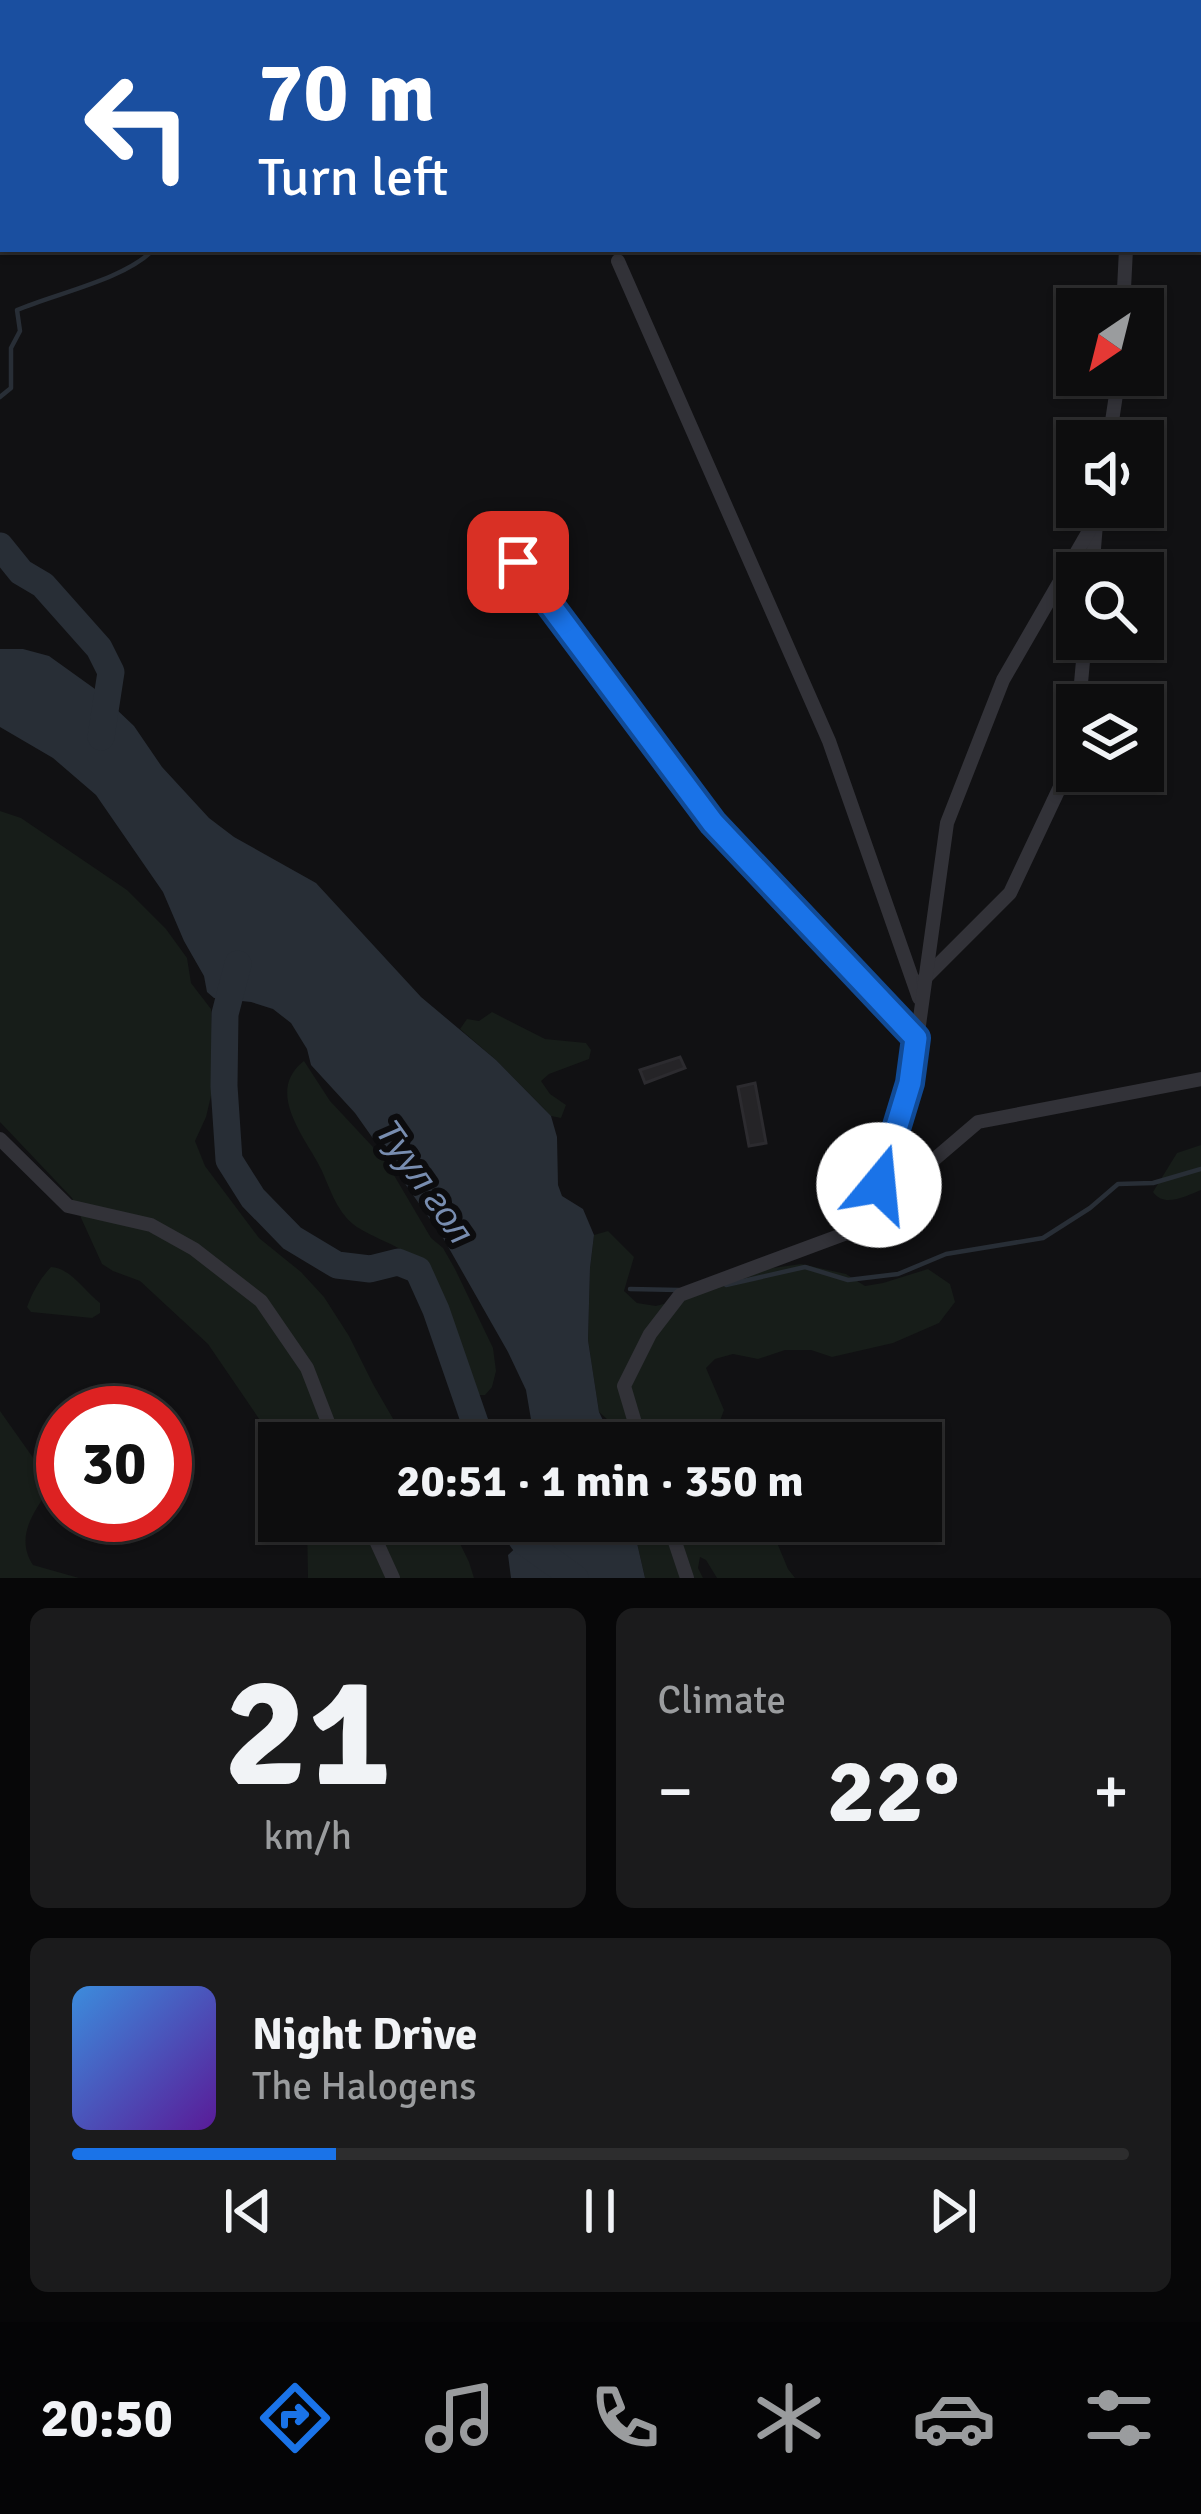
<!DOCTYPE html>
<html lang="en">
<head>
<meta charset="utf-8">
<style>
	:root { --surface:#0d0d0e; --page:#1b1b1c; --text:#f1f3f6; --muted:#9a9c9e; --line:#2d2d2e; --accent:#1a73e8 }
	body { margin:0; font-family:Signika,sans-serif; background:var(--page); color:var(--text); height:100vh; display:flex; flex-direction:column; font-size:45px; white-space:nowrap }
	* { box-sizing:border-box; margin:0 }
	p { font-size:39px; color:var(--muted) }
	.icon { flex:none; width:66px; height:66px; fill:none; stroke:currentColor; stroke-width:2; stroke-linecap:round; stroke-linejoin:round }
	.map { position:relative; height:1578px; overflow:hidden }
	.side { display:flex; flex-direction:column; gap:30px; padding:30px; background:#070708; flex:1 }
	.side>* { flex:none }
	.top-card { position:absolute; left:0px; top:0px; width:1203px; height:252px; box-shadow:0 3px 9px #0004,0 0 0 3px var(--line); background:#1a4fa0; color:#fff; overflow:hidden }
	.needle { width:78px; rotate:215deg }
	.tools { position:absolute; left:1056px; top:288px; display:grid; gap:24px }
	.tools a { display:grid; place-items:center; width:108px; height:108px; border-radius:0px; background:var(--surface); box-shadow:0 3px 9px #0004,0 0 0 3px var(--line); font-size:60px }
	.speed { position:absolute; left:36px; top:1386px; display:flex; gap:24px; font-size:60px; font-weight:700; text-align:center }
	.speed>* { display:grid; place-content:center; width:156px; height:156px; border-radius:50%; background:var(--surface); box-shadow:0 3px 9px #0004,0 0 0 3px var(--line); line-height:1 }
	.speed .limit { border:18px solid #d22; background:#fff; color:#111 }
	.pin { position:absolute; display:grid; place-items:center; width:102px; height:102px; color:#fff; margin:-51px; border-radius:24px; box-shadow:0 6px 18px #0006 }
	.me { position:absolute; width:132px; margin:-66px; rotate:17deg; stroke-linejoin:round; filter:drop-shadow(0 0 9px #0008) }
	.turn { display:flex; align-items:center; gap:42px; height:252px; padding:0 60px; font-size:54px }
	.turn .icon { width:156px; height:156px; stroke-width:2.5 }
	.turn b { display:block; font-size:84px; line-height:102px }
	.big { font-size:90px; font-weight:700; line-height:1.1 }
	.side .tile { flex:1; display:flex; flex-direction:column; justify-content:center; gap:18px; min-width:0; padding:0 42px; border-radius:18px; background:var(--page) }
	.side .dial { align-items:center; gap:0 }
	.dial b { font-size:156px; line-height:1 }
	.song { display:flex; align-items:center; gap:36px }
	.cover { width:144px; height:144px; border-radius:18px; background:linear-gradient(135deg,hsl(210 70% 55%),hsl(270 70% 35%)) }
	.played { height:12px; border-radius:6px; background:linear-gradient(90deg,var(--accent) 25%,var(--line) 25%) }
	.keys { display:flex; justify-content:space-around; direction:ltr }
	.heat { display:flex; justify-content:space-between; align-items:center; font-size:66px; direction:ltr }
	.side .tiles { flex:1; display:grid; gap:30px; grid-template-columns:1fr 1fr }
	.tile:last-child { grid-column:span 2 }
	.trip { position:absolute; left:258px; top:1422px; width:684px; height:120px; border-radius:0px; background:var(--surface); box-shadow:0 3px 9px #0004,0 0 0 3px var(--line); font-weight:700; line-height:120px; text-align:center }
	.tabs { display:flex; height:192px; justify-content:space-around; align-items:center; background:#050506; color:var(--muted) }
	.tabs .icon { width:84px; height:84px }
	.tabs .active { color:var(--accent) }
	.tabs b { font-size:54px; color:var(--text) }
	.map>svg:first-child { display:block }
</style>
</head>
<body>
<div class="map">
<svg width="1201" height="1578" viewBox="0 0 1201 1578">
	<rect width="100%" height="100%" fill="#111113"/>
	<g fill="#171d19">
		<path d="M0 811 21 818 127 890 166 929 187 958 191 983 211 1009 214 1083 206 1117 195 1141 205 1166 259 1238 301 1272 324 1297 349 1336 373 1384 407 1443H279V1448L208 1344 140 1281 113 1271 102 1264 72 1198 0 1122Z"/>
		<path d="M492 1012 545 1039 586 1043 591 1050 589 1059 549 1074 541 1081 550 1094 566 1105 561 1118 551 1116 496 1060 460 1029 467 1019 479 1021Z"/>
		<path d="M304 1061 330 1101 385 1160 431 1238 443 1248 455 1269 493 1348 496 1371 492 1387 485 1395H479C452 1358 453 1306 424 1268 408 1246 373 1240 353 1224 336 1210 330 1188 321 1169 306 1138 264 1092 304 1061Z"/>
		<path d="M1201 1145V1190C1186 1196 1164 1208 1153 1192L1177 1153Z"/>
		<path d="M608 1231 634 1257 624 1291 637 1303 656 1306 696 1295 758 1270 801 1264 846 1274 865 1286 883 1283 928 1269 950 1284 955 1302 939 1323 893 1343 832 1357 811 1350H785L758 1359 733 1354 715 1359 706 1368 724 1410 715 1434 702 1443 660 1437 638 1424 615 1426 599 1412 588 1340 590 1268 594 1235Z"/>
		<path d="M51 1267C71 1268 85 1292 100 1303V1313L92 1318 31 1312 27 1307C33 1291 40 1279 51 1267Z"/>
		<path d="M0 1411 41 1469 50 1488C33 1513 15 1537 33 1565L79 1578H0Z"/>
		<path d="M307 1521H449L469 1562 474 1578H308Z"/>
		<path d="M632 1521H768L788 1569 795 1578H717L706 1560 700 1557 698 1568 703 1578H645Z"/>
	</g>
	<g fill="#282e36">
		<path d="M0 649H23L49 656 95 689 134 726 162 767 209 818 234 837 316 883 421 997 496 1060 551 1116 557 1137 558 1185 562 1196 583 1209 594 1235 590 1268 588 1340 599 1412 614 1443H535L526 1390 508 1352 442 1236 355 1113 311 1065 307 1049 291 1023 273 1009 251 1002 214 998 207 992 204 976 184 941 163 892 96 795 53 758 0 727Z"/>
		<path d="M557 1521H632L645 1578H511L508 1555 538 1527 547 1533 555 1535 559 1531Z"/>
	</g>
	<g fill="none" stroke-linecap="round" stroke-linejoin="round">
		<g stroke="#282e36" stroke-width="4.5">
			<path d="M1178 3 1189 0"/>
			<path d="M345 249H354"/>
			<path d="M459 249H472"/>
			<path d="M0 397 11 388V348L20 331 17 310C57 293 126 279 154 249"/>
			<path d="M726 1285 805 1267 848 1280 898 1274 946 1254 1043 1238 1090 1208 1118 1184 1153 1183 1201 1169"/>
			<path d="M630 1289 679 1290"/>
		</g>
		<g stroke="#282e36" stroke-width="27">
			<path d="M0 546 21 572 43 585 99 648 111 672 101 737"/>
			<path d="M238 964 225 1014 224 1086 229 1160 253 1198 292 1238 337 1265 370 1269 398 1262 418 1270 436 1310 482 1443"/>
			<path d="M510 1521 523 1541 575 1578"/>
		</g>
	</g>
	<g fill="#252427" stroke="#2c2b2f" stroke-width="3">
		<path d="M680 1057 685 1068 645 1083 640 1070Z"/>
		<path d="M755 1083 766 1143 749 1146 738 1087Z"/>
	</g>
	<g fill="none" stroke-linecap="round" stroke-linejoin="round">
		<g stroke="#323238" stroke-width="14">
			<path d="M1076 0 1079 3"/>
			<path d="M618 261 829 741 919 998"/>
			<path d="M1123 309 1126 249"/>
			<path d="M1109 441 1119 375"/>
			<path d="M519 562 713 823 916 1038"/>
			<path d="M1092 573 1096 524"/>
			<path d="M1079 705 1085 639"/>
			<path d="M923 980 1010 893 1075 755 1077 730"/>
			<path d="M0 1139 68 1206 151 1225 194 1249 261 1301 307 1368 336 1443"/>
			<path d="M861 1222 978 1122 1201 1079"/>
			<path d="M641 1443 624 1386 650 1334 680 1295 847 1233 879 1185 911 1083 947 823 1003 680 1097 517 1098 507"/>
			<path d="M367 1521 393 1578"/>
			<path d="M668 1521 687 1578"/>
		</g>
	</g>
	<g fill="none" stroke-linecap="round" stroke-linejoin="round">
		<defs>
			<path id="route" d="M518 562 713 823 916 1038 910 1083 879 1185"/>
		</defs>
		<use href="#route" stroke="#114b97" stroke-width="30"/>
		<use href="#route" stroke="#1a73e8" stroke-width="21"/>
	</g>
	<g text-anchor="middle" dominant-baseline="central" stroke-width="12" stroke-linejoin="round" paint-order="stroke">
		<g font-size="36" font-style="italic" fill="#788db0" stroke="#0c0c0e">
			<text transform="translate(424 1182) rotate(55)">Туул гол</text>
		</g>
	</g>
</svg>
<div class="tools">
<a><svg class="needle" viewBox="-14 -14 28 28"><path d="M0-13l5 13h-10z" fill="#e53935"/><path d="M0 13l5-13h-10z" fill="#9a9c9e"/></svg></a>
<a><svg class="icon" aria-label="sound" viewBox="0 0 24 24"><path d="M4 9h4l5-4v14l-5-4H4zM17 9q2 3 0 6"/></svg></a>
<a><svg class="icon" aria-label="search" viewBox="0 0 24 24"><circle cx="10" cy="10" r="6"/><path d="M15 15l6 6"/></svg></a>
<a><svg class="icon" aria-label="layers" viewBox="0 0 24 24"><path d="M12 4l9 5-9 5-9-5zM3 14l9 5 9-5"/></svg></a>
</div>
<div class="speed"><div class="limit">30</div></div>
<div class="pin" style="left:518px;top:562px;background:#d93025"><svg class="icon" aria-label="arrive" viewBox="0 0 24 24"><path d="M6 21V4h12l-3 4 3 4H6"/></svg></div>
<svg class="me" style="left:879px;top:1185px" viewBox="-20 -20 40 40"><circle r="19" fill="#fff"/><path d="M0-13L10 11 0 6-10 11z" fill="#1a73e8"/></svg>
<div class="trip">20:51 · 1 min · 350 m</div>
<div class="top-card">
<div class="turn"><svg class="icon" aria-label="left" viewBox="0 0 24 24"><path d="M17 20v-9H6M10 6l-5 5 5 5"/></svg><div><b>70 m</b>Turn left</div></div>
</div>
</div>
<section class="side">
<div class="tiles">
<div class="tile dial"><b>21</b><p>km/h</p></div>
<div class="tile"><p>Climate</p>
<div class="heat"><a>−</a><b class="big">22°</b><a>+</a></div>
</div>
<div class="tile">
<div class="song"><i class="cover"></i><div><b>Night Drive</b><p>The Halogens</p></div></div>
<div class="played"></div>
<div class="keys"><svg class="icon" aria-label="previous" viewBox="0 0 24 24"><path d="M18 5L8 12l10 7zM5 5v14"/></svg><svg class="icon" aria-label="pause" viewBox="0 0 24 24"><path d="M8 5v14M16 5v14"/></svg><svg class="icon" aria-label="next" viewBox="0 0 24 24"><path d="M6 5l10 7-10 7zM19 5v14"/></svg></div>
</div>
</div>
</section>
<nav class="tabs">
<b>20:50</b>
<svg class="icon active" aria-label="directions" viewBox="0 0 24 24"><path d="M12 3l9 9-9 9-9-9zM9 14v-3h6M13 9l2 2-2 2"/></svg>
<svg class="icon" aria-label="music" viewBox="0 0 24 24"><path d="M9 18V5l10-2v13"/><circle cx="6" cy="18" r="3"/><circle cx="16" cy="16" r="3"/></svg>
<svg class="icon" aria-label="phone" viewBox="0 0 24 24"><path d="M5 4h4l2 5-3 2q2 4 5 5l2-3 5 2v4C11 20 4 13 5 4z"/></svg>
<svg class="icon" aria-label="climate" viewBox="0 0 24 24"><path d="M12 3v18M4 7l16 10M4 17L20 7"/></svg>
<svg class="icon" aria-label="car" viewBox="0 0 24 24"><path d="M5 17H2v-5l4-1 3-4h7l3 4 3 1v5h-3M9 17h6M6 11h13"/><circle cx="7" cy="17" r="2"/><circle cx="17" cy="17" r="2"/></svg>
<svg class="icon" aria-label="filters" viewBox="0 0 24 24"><path d="M4 7h16M4 17h16"/><circle cx="9" cy="7" r="2"/><circle cx="15" cy="17" r="2"/></svg>
</nav>
</body>
</html>
